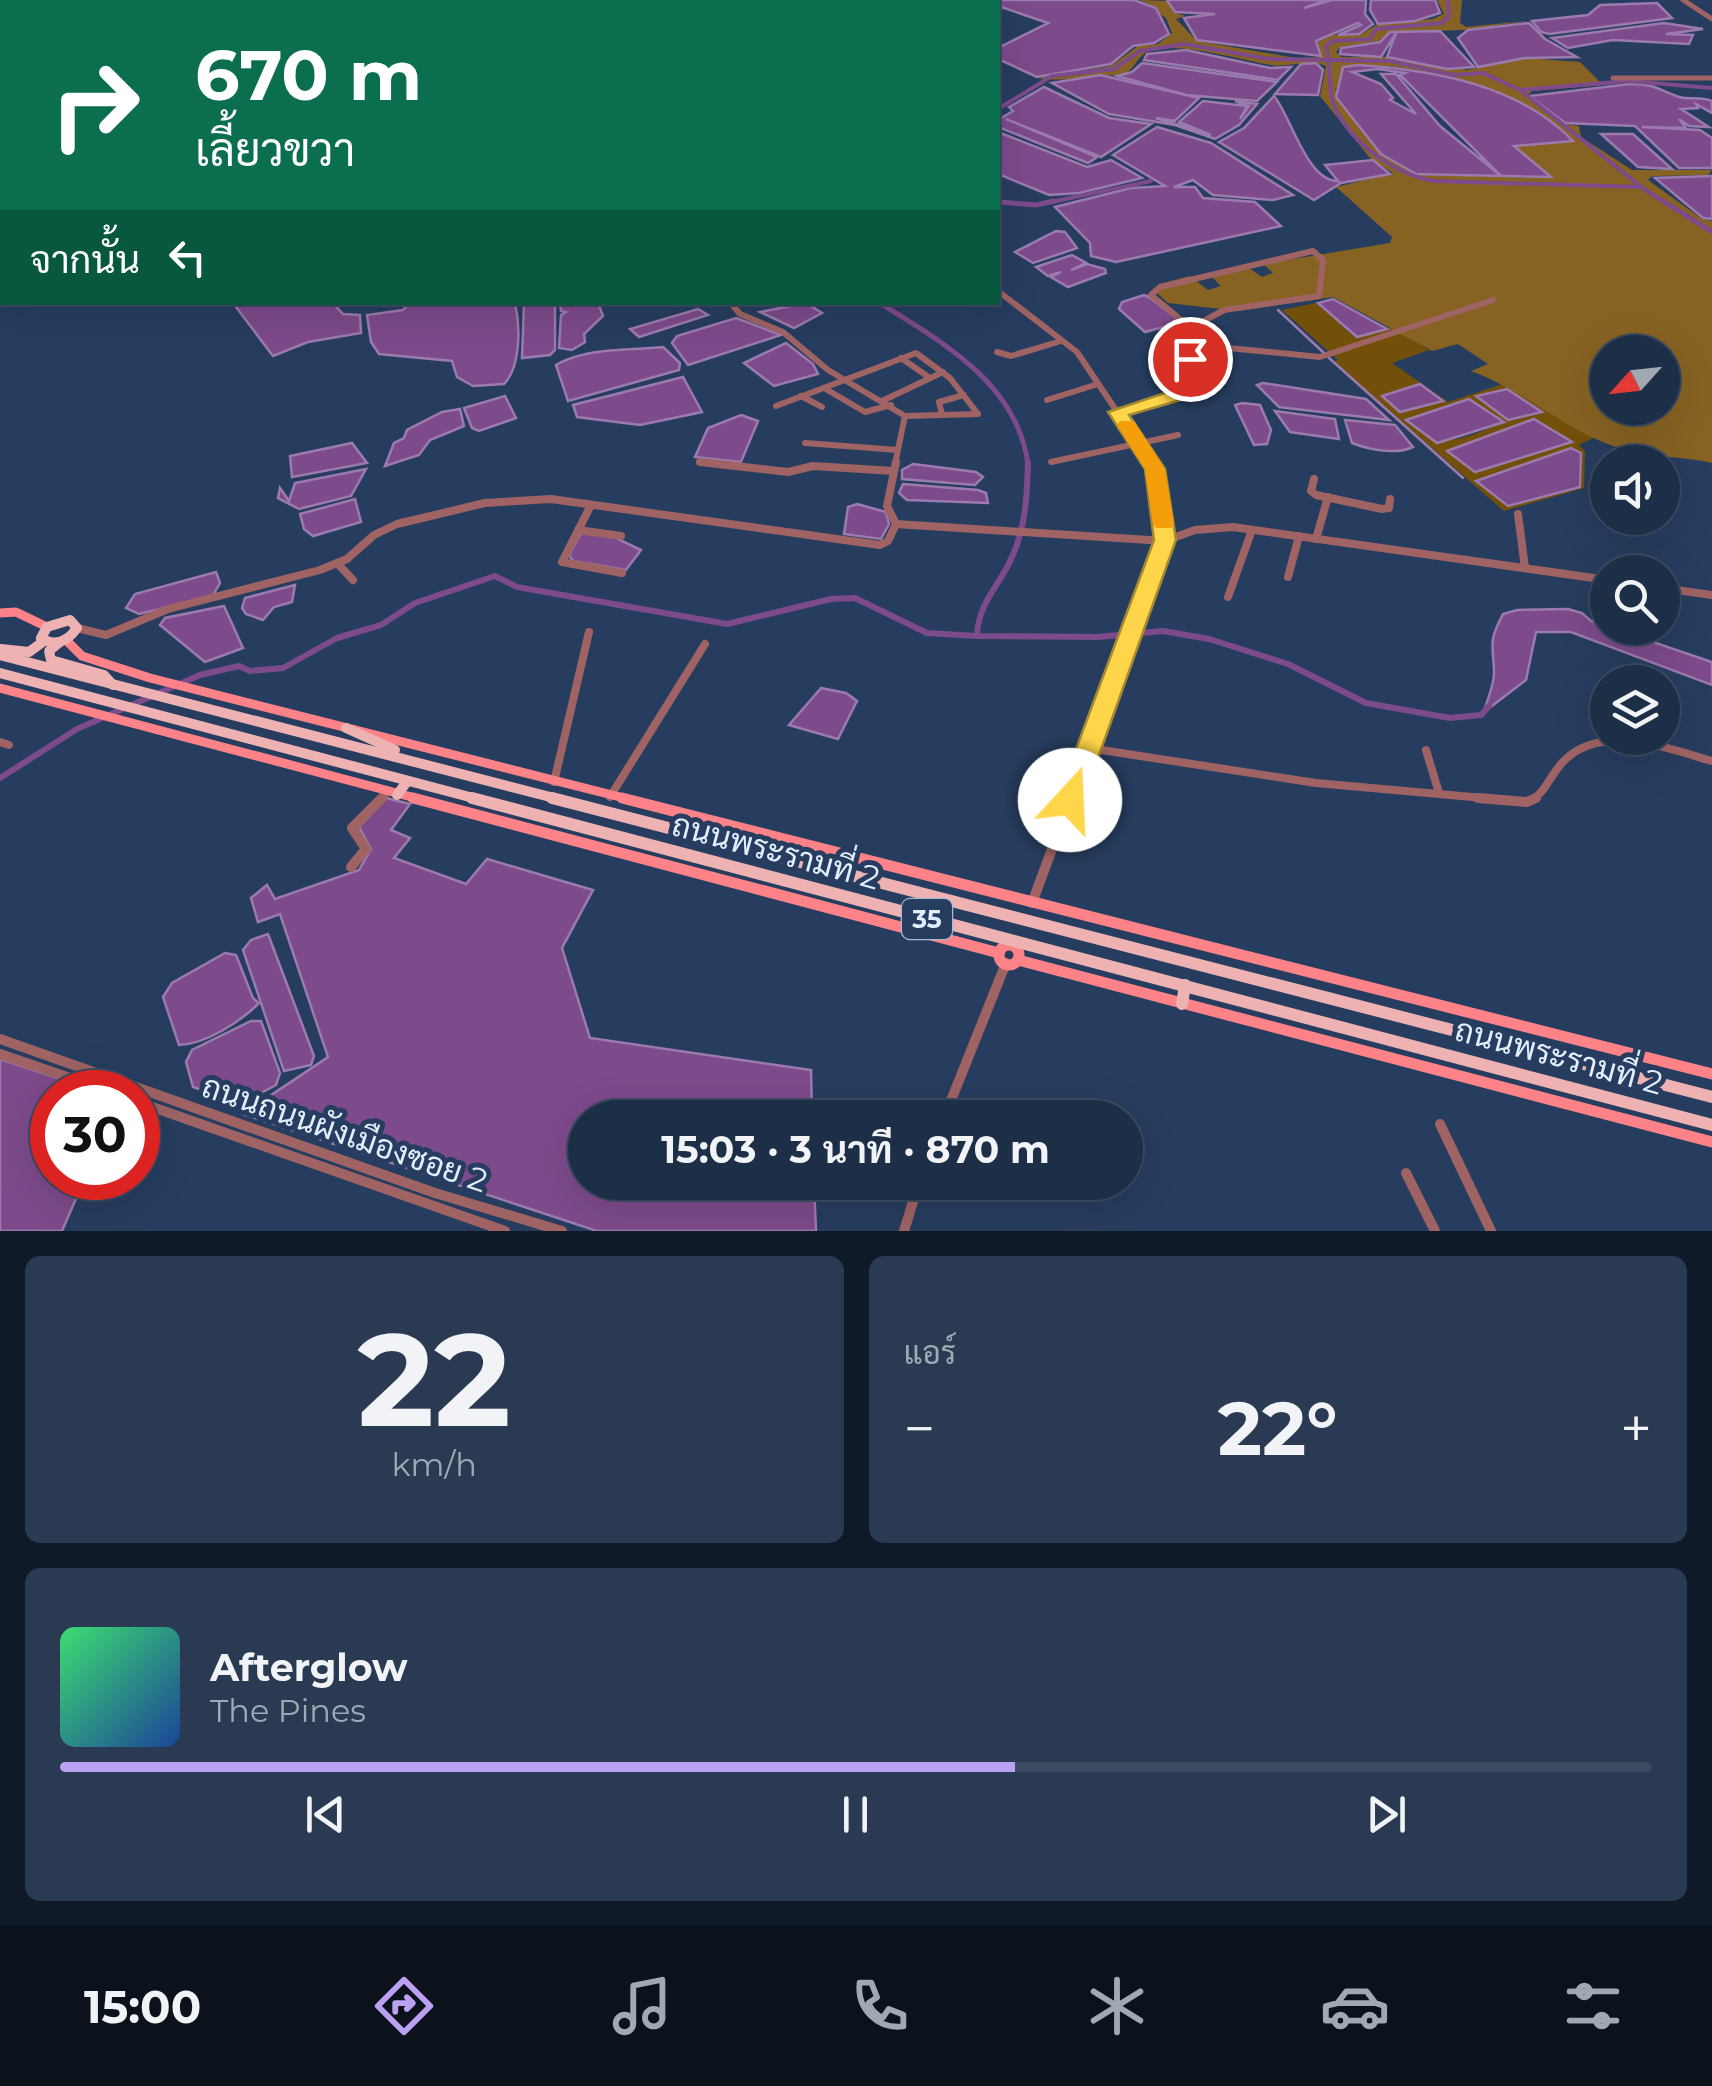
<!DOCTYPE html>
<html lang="th">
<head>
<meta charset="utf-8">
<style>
	:root { --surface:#1d2e47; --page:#2a3a52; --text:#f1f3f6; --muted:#a0a8b4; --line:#3b4a60; --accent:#bca0f2 }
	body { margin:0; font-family:Montserrat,Sarabun,sans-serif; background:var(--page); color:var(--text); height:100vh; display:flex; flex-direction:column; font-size:38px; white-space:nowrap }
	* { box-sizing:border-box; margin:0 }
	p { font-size:32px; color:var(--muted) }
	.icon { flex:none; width:55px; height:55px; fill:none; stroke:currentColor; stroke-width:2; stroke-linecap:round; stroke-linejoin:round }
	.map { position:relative; height:1231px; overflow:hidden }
	.sheet { display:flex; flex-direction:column; gap:25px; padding:25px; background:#101927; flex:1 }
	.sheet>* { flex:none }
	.hud { position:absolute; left:0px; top:0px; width:1000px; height:305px; box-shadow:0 10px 40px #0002,0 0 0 2px var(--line); background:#0b6e4f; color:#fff; overflow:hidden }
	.needle { width:65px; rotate:243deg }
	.fabs { position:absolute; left:1590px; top:335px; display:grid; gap:20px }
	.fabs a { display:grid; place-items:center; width:90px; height:90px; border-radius:50%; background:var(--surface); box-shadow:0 10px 40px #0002,0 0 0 2px var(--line); font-size:50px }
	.speed { position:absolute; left:30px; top:1070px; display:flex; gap:20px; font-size:50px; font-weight:700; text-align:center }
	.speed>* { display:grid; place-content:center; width:130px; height:130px; border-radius:50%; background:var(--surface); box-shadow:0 10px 40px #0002,0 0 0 2px var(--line); line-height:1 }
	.speed .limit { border:15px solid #d22; background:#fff; color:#111 }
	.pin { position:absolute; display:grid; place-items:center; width:85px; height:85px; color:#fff; margin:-42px; border:5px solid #fff; border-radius:50%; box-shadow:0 2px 10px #0007 }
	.me { position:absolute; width:110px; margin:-55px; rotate:20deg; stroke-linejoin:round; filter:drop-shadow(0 0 8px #0008) }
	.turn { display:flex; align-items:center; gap:35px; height:210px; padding:0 30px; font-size:45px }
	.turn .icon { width:130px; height:130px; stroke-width:2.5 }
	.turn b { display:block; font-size:70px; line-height:85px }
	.then { display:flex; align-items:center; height:95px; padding:0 30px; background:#0003; gap:20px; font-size:38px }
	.big { font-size:75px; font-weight:700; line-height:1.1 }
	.sheet .widget { flex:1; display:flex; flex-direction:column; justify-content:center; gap:15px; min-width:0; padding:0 35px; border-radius:15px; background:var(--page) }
	.sheet .dial { align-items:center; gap:0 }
	.dial b { font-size:130px; line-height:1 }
	.song { display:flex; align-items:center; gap:30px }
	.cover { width:120px; height:120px; border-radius:15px; background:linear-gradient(135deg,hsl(140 70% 55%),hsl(220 70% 35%)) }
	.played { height:10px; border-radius:5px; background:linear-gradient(90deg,var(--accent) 60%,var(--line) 60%) }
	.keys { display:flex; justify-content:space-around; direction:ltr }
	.heat { display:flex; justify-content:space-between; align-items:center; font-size:55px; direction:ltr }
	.sheet .tiles { flex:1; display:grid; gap:25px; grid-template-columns:1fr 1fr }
	.widget:last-child { grid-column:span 2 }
	.trip { position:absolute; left:568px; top:1100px; width:575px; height:100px; border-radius:50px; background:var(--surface); box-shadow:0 10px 40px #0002,0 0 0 2px var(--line); font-weight:700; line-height:100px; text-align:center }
	.tab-bar { display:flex; height:160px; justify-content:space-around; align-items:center; background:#0c121c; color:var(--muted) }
	.tab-bar .icon { width:70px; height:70px }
	.tab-bar .active { color:var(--accent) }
	.tab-bar b { font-size:45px; color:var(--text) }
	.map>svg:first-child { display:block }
</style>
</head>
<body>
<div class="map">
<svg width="1712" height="1231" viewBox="0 0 1712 1231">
	<rect width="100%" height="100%" fill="#273d5f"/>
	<path fill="#725009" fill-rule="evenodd" d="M1316 303 1356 338 1392 327 1429 350 1392 363 1448 402 1506 383 1595 437 1579 445 1585 451 1584 488 1504 511 1333 362 1338 360 1282 310ZM1407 420 1503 422C1464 439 1441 452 1407 420Z"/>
	<path fill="#876323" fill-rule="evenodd" d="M1140 0 1168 1 1173 12 1185 16 1176 19 1197 41 1296 58 1322 57 1318 42 1333 35H1360L1378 24 1433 19 1444 14 1437 0H1462L1460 23 1466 27 1527 21 1464 30 1390 32 1378 41 1340 47 1336 52 1341 57H1385L1467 70 1525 58 1580 62 1603 85 1532 91 1527 96 1565 124 1579 126 1581 137 1632 170H1712L1708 175 1652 176 1648 180 1702 219 1712 221V463C1684 456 1653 458 1626 450 1570 435 1526 391 1471 371L1488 364 1458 344 1432 351 1333 297 1238 311 1168 303 1158 294 1160 284 1190 276 1208 290 1221 286 1211 276 1249 268 1262 277 1273 273 1263 264 1390 243 1392 237 1336 187 1393 173 1370 158 1320 96 1326 66C1307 58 1290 68 1271 65 1244 61 1169 38 1145 53 1136 59 1134 70 1123 75 1102 74 1052 83 1039 78L1111 66 1138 46 1158 44 1172 33 1166 18 1157 12 1158 8ZM1350 65C1418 62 1525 91 1572 140L1513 146 1536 178 1416 174 1381 154 1335 90ZM1608 352H1662V408H1608Z"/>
	<g fill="#7d4a8b" stroke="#9b7bae" stroke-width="2.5" fill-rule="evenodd">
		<path d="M993 0H1134L1156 8 1169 34 1154 43 1133 46 1111 64 1037 77 998 59V48L1048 23 998 6Z"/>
		<path d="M1167 0H1327L1304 8 1332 0H1366L1365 14 1373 24 1359 34 1338 35 1361 25 1358 23 1316 41 1321 56 1197 40 1184 18 1215 14 1175 12Z"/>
		<path d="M1371 0H1435L1440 13 1415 21 1378 24 1370 10Z"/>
		<path d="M1657 3 1672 18 1549 34 1541 32 1532 21 1588 15 1600 5Z"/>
		<path d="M1529 23 1545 39 1577 57 1525 58 1478 67 1458 38 1468 30Z"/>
		<path d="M1664 23 1703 29 1666 34 1693 35 1689 44 1613 40 1568 48 1552 38Z"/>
		<path d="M1440 31 1474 67 1447 69 1387 57 1396 33 1381 57 1340 54 1341 48 1380 42 1390 32Z"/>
		<path d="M1186 50 1270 68 1291 67 1278 80 1144 60 1147 54Z"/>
		<path d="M1142 63 1277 82 1257 101 1186 95 1117 76 1132 72Z"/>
		<path d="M1316 63 1323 70 1318 95 1275 94 1301 64Z"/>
		<path d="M1358 65C1434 70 1519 85 1573 141L1514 146 1551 177 1416 174 1381 154 1336 97 1343 67ZM1378 69 1405 73 1400 75 1501 176 1440 126 1396 74H1381L1416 114 1390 100 1393 98 1381 84 1352 72Z"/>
		<path d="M1100 75 1199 98 1175 121 1156 118 1211 135 1179 122 1203 101 1247 106 1240 119 1249 106 1235 101 1257 104 1239 125 1215 139 1175 125 1109 114 1052 83Z"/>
		<path d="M1630 84C1655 84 1659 90 1679 97 1688 100 1701 96 1712 101V113L1696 104 1698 108 1681 109 1709 127 1689 126 1679 119 1686 128 1642 127 1700 130 1712 138V168H1679L1635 126 1565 123 1529 96Z"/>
		<path d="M1044 87 1109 118 1151 124 1101 157 1006 119 1097 157 1088 163 998 127V120L1013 111 1009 107Z"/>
		<path d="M1274 96C1291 116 1307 182 1338 181L1325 165 1373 160 1390 174 1341 183 1314 200 1219 142 1244 128Z"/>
		<path d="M1157 127 1211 143 1293 195 1273 200 1213 195 1193 180 1174 187H1195L1203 198 1255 202 1281 226 1116 262 1091 256 1090 243 1055 207 1131 188 1165 186 1113 155Z"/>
		<path d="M998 132 1087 167 1111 160 1142 178 1079 193 1049 195 998 174Z"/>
		<path d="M1601 134H1633L1672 169 1638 167Z"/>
		<path d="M1712 176V219L1703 218 1655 178Z"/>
		<path d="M1056 231 1065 232 1077 248 1033 263 1015 252Z"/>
		<path d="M1072 255 1086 263 1071 270 1087 264 1105 269 1106 273 1068 287 1051 277 1061 272 1048 276 1036 267Z"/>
		<path d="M1144 295 1149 297 1182 322 1145 332 1119 309 1122 302Z"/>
		<path d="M1333 299 1387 329 1357 337 1318 303Z"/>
		<path d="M233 303H333L343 314 360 315 361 333 308 342 273 356Z"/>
		<path d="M409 303H515C521 329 520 368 504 384L473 386 457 377 452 361 379 354 371 342 367 315 403 310Z"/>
		<path d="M560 303H598L603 316 584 334 585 342 572 350 559 348 561 315 566 312 561 311Z"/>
		<path d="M806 303 822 313 794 328 760 312Z"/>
		<path d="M524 304 555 303V350L550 355 522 358Z"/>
		<path d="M698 309 708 315 639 337 630 329Z"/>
		<path d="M736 318 781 335 688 365 672 343 677 336Z"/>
		<path d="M786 343 813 364 818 374 774 386 744 363Z"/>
		<path d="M663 347 680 363 679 370 568 401 556 365C588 347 627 351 663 347Z"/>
		<path d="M683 377 702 412 640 425 577 417 573 405Z"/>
		<path d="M1263 383 1366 399 1389 420 1279 407 1257 385Z"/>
		<path d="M1420 384 1443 401 1400 412 1382 396Z"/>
		<path d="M1507 389 1542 412 1508 420 1476 396Z"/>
		<path d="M505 396 516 418 479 431 472 428 464 408Z"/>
		<path d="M1469 399 1504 422 1437 443 1406 420Z"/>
		<path d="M1242 403 1260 405 1271 430 1267 444 1254 445 1235 405Z"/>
		<path d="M460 409 464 426 430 440 419 455 385 466 394 443 404 438 407 430 442 412Z"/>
		<path d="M1275 411 1335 419 1339 439 1290 432Z"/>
		<path d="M741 415 758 421 741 462 695 457 708 428Z"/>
		<path d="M1534 419 1572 442 1475 472 1447 451Z"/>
		<path d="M1345 420 1395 425 1413 447C1396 455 1370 450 1352 443Z"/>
		<path d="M352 443 367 463 292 477 290 456Z"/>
		<path d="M1571 448 1581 453 1580 487 1508 506 1476 481Z"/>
		<path d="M913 464 976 472 983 477 975 485 902 479V470Z"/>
		<path d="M366 469 351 496 299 509 278 498 280 488 289 501 295 483Z"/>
		<path d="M903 484 978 490 986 493 988 503 907 500 899 493Z"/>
		<path d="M355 499 361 522 313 536 304 529 300 514Z"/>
		<path d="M857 504 886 512 889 524 881 539 844 534 848 507Z"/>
		<path d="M581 533 614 537 641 550 626 570 573 561 569 555Z"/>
		<path d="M216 572 220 583 212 597 139 614 126 608 135 594Z"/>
		<path d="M295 585 292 602 274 607 263 620 246 614 242 608 245 598Z"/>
		<path d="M224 606 243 648 205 662 160 625 165 618Z"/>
		<path d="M1568 609 1582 613 1591 621 1712 662V685L1571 632H1536L1526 680 1484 712C1487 700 1495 683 1494 671 1493 642 1488 643 1503 614L1517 610Z"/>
		<path d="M821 688 846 693 857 701 838 739 789 725Z"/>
		<path d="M386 798 410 804 391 830 410 838 394 858 466 884 487 859 593 890 562 948 590 1038 811 1070 812 1117 585 1118V1182L814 1183 816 1231H597L243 1114 328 1057 280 914 258 922 251 898 267 885 275 899 359 870 371 849 359 827Z"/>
		<path d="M268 934 314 1056 311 1065 284 1071 243 950 251 940Z"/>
		<path d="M225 953 236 955 253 998 259 1003C240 1022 206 1044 179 1045L163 997 172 983Z"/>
		<path d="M251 1021H261L280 1073 276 1085 241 1104 193 1087 186 1062 192 1050Z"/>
		<path d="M0 1059 99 1092H52V1178H85L62 1231H0Z"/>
	</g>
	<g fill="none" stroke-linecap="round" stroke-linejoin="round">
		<g stroke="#9b7bae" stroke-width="2.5">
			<path d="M1278 310 1324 353"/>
			<path d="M1329 358 1463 478"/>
		</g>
		<g stroke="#7d4a8b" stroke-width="4">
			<path d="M443 0 451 2"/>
			<path d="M1448 0 1449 17 1442 23 1376 29 1370 39 1332 41 1326 46C1331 63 1329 91 1332 100 1347 141 1393 174 1434 181L1641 187 1667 204"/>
			<path d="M225 2 231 0"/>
			<path d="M998 109 1052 76 1114 69 1140 51 1185 44 1269 59 1390 61 1453 75 1483 73 1520 90"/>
			<path d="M1640 186 1520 90 1628 81 1712 88"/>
			<path d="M998 202 1020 204"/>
			<path d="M1042 204 1151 181"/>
		</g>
		<g stroke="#7d4a8b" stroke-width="5">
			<path d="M1663 201 1712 232"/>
			<path d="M998 202 1036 205 1054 201"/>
			<path d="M878 302C942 342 1017 383 1028 464"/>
		</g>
		<g stroke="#7d4a8b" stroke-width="6">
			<path d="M1028 462C1027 494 1026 527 1012 557 1000 586 978 602 977 636L1097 637 1163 631 1209 639 1288 664 1366 703 1450 718 1481 715 1489 706"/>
			<path d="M0 778 77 729 200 675 239 666 250 671 283 668 337 638 381 625 415 603 495 576 517 587 727 624 831 599 855 598 927 633 977 636"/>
		</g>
		<g stroke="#9f6364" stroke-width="5">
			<path d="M402 0 418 2"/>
			<path d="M1683 0 1712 19"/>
			<path d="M1613 78H1712"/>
		</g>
		<g stroke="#9f6364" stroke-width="6">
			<path d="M1313 251 1323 260 1319 296 1224 310 1191 328 1151 295 1160 287Z"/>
			<path d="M998 291 1077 352 1152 464"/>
			<path d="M730 302 740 314 783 332 828 370 905 416 895 464"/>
			<path d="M997 352 1011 356 1061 341"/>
			<path d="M901 358 930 378"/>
			<path d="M1190 359 1173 343 1196 332 1191 328"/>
			<path d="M824 388 865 412 891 405"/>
			<path d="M801 396 822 407"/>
			<path d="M1047 400 1098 384"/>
			<path d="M882 401 943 372"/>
			<path d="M776 406 916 353 950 378 978 414 905 416"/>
			<path d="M1118 412 1184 393 1191 382 1206 377 1190 359 1228 348 1320 357 1493 300"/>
			<path d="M942 414 939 402 964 395"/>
			<path d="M805 443 898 450"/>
			<path d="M700 462 721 464"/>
			<path d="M1051 462 1178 435"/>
		</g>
		<g stroke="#9f6364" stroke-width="8">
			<path d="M700 462 788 472 813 466 894 471"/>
			<path d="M1314 479 1311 491 1316 495 1382 509 1389 508 1390 499"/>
			<path d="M591 505 562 562 622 573"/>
			<path d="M1518 514 1525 568"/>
			<path d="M896 524 1165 541 1151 462"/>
			<path d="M578 530 621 536"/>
			<path d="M1316 539 1328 497"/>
			<path d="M337 563 353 580"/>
			<path d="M1288 577 1299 536"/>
			<path d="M1662 588 1712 595"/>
			<path d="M1228 597 1252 530"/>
			<path d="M77 628 106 635 168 609 320 570 347 559 374 535 397 524 485 503 551 499 880 545 888 541 896 524 887 506 896 462"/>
			<path d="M1662 706 1667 686"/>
			<path d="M0 742 9 745"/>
			<path d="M1088 748 1316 783 1506 800"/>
			<path d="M1426 750 1439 793"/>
			<path d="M554 782 589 632"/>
			<path d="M610 797 705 644"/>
			<path d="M379 800 386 793"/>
			<path d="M1070 800 1165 541 1195 530 1233 527 1608 580"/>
			<path d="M1532 800C1548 790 1552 770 1567 758 1605 724 1670 749 1712 761"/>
		</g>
		<g stroke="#9f6364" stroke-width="10">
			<path d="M1478 798 1527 802 1536 798"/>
			<path d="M351 867 366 849 352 828 382 798"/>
			<path d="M1032 903 1071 798"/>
			<path d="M0 1039 435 1193 562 1231"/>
			<path d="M0 1054 111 1092"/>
			<path d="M138 1102 505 1231"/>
			<path d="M944 1118 1006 963"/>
			<path d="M1440 1124 1491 1231"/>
			<path d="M1406 1173 1435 1231"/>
			<path d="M904 1231 919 1182"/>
		</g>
		<g stroke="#fe8388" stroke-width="9">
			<path d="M0 613 16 612 47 627"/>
			<path d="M66 640 82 656 150 678 632 800"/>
			<path d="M0 688 423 800"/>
		</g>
		<g stroke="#fe8388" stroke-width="11">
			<path d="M413 798 999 953"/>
			<path d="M622 798 1712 1074"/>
			<circle cx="1009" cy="955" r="10"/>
			<path d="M1018 960 1712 1142"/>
		</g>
		<g stroke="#eeb2b2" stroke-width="10">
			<path d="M70 620 77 628C68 641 55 647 41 638L47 627Z"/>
			<path d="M60 642 49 651 51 660 104 675 113 685"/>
			<path d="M1 649 29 652 44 641"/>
			<path d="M0 655 562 800"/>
			<path d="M0 673 481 800"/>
			<path d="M346 728 395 750"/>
			<path d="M397 795 406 783"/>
		</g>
		<g stroke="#eeb2b2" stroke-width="12">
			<path d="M472 798 1712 1125"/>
			<path d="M552 798 1712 1097"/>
			<path d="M1182 1004 1185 985"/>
		</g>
	</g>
	<path fill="#ffd54a" stroke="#a68a30" stroke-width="2.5" d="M1184 355H1197L1215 377 1198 385 1191 397 1129 415 1165 469 1176 540 1083 800 1070 810 1057 800 1154 540 1145 469 1108 412 1177 389 1184 378 1194 375 1181 359Z"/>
	<path fill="#f59e0b" d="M1120 421H1134L1165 469 1174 524 1171 528H1156L1153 524 1145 469 1117 425Z"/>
	<g text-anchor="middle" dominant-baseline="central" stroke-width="10" stroke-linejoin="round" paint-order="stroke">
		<rect fill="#273d5f" stroke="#aab9cf" stroke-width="2.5" x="902" y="899" width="50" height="40" rx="8"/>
		<g font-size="25" font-weight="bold" fill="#e2eeff">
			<text x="927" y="919">35</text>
		</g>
		<g font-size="32" fill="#e2eeff" stroke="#273d5f">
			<text transform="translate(776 851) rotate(15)">ถนนพระรามที่ 2</text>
			<text transform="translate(1559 1056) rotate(15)">ถนนพระรามที่ 2</text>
			<text transform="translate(345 1133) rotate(19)">ถนนถนนผังเมืองซอย 2</text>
		</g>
	</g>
</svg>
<div class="fabs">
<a><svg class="needle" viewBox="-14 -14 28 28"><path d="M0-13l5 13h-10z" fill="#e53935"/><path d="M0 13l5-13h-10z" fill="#a0a8b4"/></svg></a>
<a><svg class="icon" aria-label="sound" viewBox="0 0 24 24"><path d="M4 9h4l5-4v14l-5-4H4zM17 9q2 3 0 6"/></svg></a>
<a><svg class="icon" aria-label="search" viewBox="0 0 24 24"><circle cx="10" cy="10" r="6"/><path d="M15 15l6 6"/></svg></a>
<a><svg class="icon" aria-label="layers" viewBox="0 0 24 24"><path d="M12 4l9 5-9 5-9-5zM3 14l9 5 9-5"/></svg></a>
</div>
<div class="speed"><div class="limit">30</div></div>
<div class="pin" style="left:1190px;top:359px;background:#d93025"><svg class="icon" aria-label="arrive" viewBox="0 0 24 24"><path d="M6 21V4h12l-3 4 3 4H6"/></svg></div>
<svg class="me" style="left:1070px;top:800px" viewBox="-20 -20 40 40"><circle r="19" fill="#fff"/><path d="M0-13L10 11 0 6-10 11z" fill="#ffd54a"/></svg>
<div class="trip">15:03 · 3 นาที · 870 m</div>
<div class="hud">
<div class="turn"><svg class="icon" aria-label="right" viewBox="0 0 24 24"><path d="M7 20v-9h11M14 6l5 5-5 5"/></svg><div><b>670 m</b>เลี้ยวขวา</div></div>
<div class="then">จากนั้น<svg class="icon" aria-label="left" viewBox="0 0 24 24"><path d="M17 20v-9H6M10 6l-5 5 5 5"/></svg></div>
</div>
</div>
<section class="sheet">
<div class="tiles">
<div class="widget dial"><b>22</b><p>km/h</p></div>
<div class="widget"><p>แอร์</p>
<div class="heat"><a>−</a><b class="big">22°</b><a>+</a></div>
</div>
<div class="widget">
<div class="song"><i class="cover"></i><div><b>Afterglow</b><p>The Pines</p></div></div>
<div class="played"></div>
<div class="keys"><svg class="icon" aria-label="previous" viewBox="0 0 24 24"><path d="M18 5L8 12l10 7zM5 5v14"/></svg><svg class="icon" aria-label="pause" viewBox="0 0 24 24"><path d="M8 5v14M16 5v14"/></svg><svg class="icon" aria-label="next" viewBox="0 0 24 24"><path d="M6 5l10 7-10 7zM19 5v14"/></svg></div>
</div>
</div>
</section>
<nav class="tab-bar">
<b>15:00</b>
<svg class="icon active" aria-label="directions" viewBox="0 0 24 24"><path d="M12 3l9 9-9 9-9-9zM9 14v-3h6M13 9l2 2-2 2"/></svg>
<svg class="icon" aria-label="music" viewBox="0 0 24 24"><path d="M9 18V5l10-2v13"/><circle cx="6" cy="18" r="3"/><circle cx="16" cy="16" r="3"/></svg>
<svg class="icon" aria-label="phone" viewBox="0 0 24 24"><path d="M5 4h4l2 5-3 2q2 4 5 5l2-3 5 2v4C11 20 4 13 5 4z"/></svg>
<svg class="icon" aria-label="climate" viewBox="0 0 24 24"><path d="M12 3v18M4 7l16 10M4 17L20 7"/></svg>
<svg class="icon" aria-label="car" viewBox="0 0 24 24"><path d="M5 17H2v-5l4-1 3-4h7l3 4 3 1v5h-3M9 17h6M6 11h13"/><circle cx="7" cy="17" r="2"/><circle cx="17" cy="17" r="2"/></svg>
<svg class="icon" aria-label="filters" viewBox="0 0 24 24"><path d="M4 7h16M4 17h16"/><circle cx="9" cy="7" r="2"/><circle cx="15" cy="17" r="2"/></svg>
</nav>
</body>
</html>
